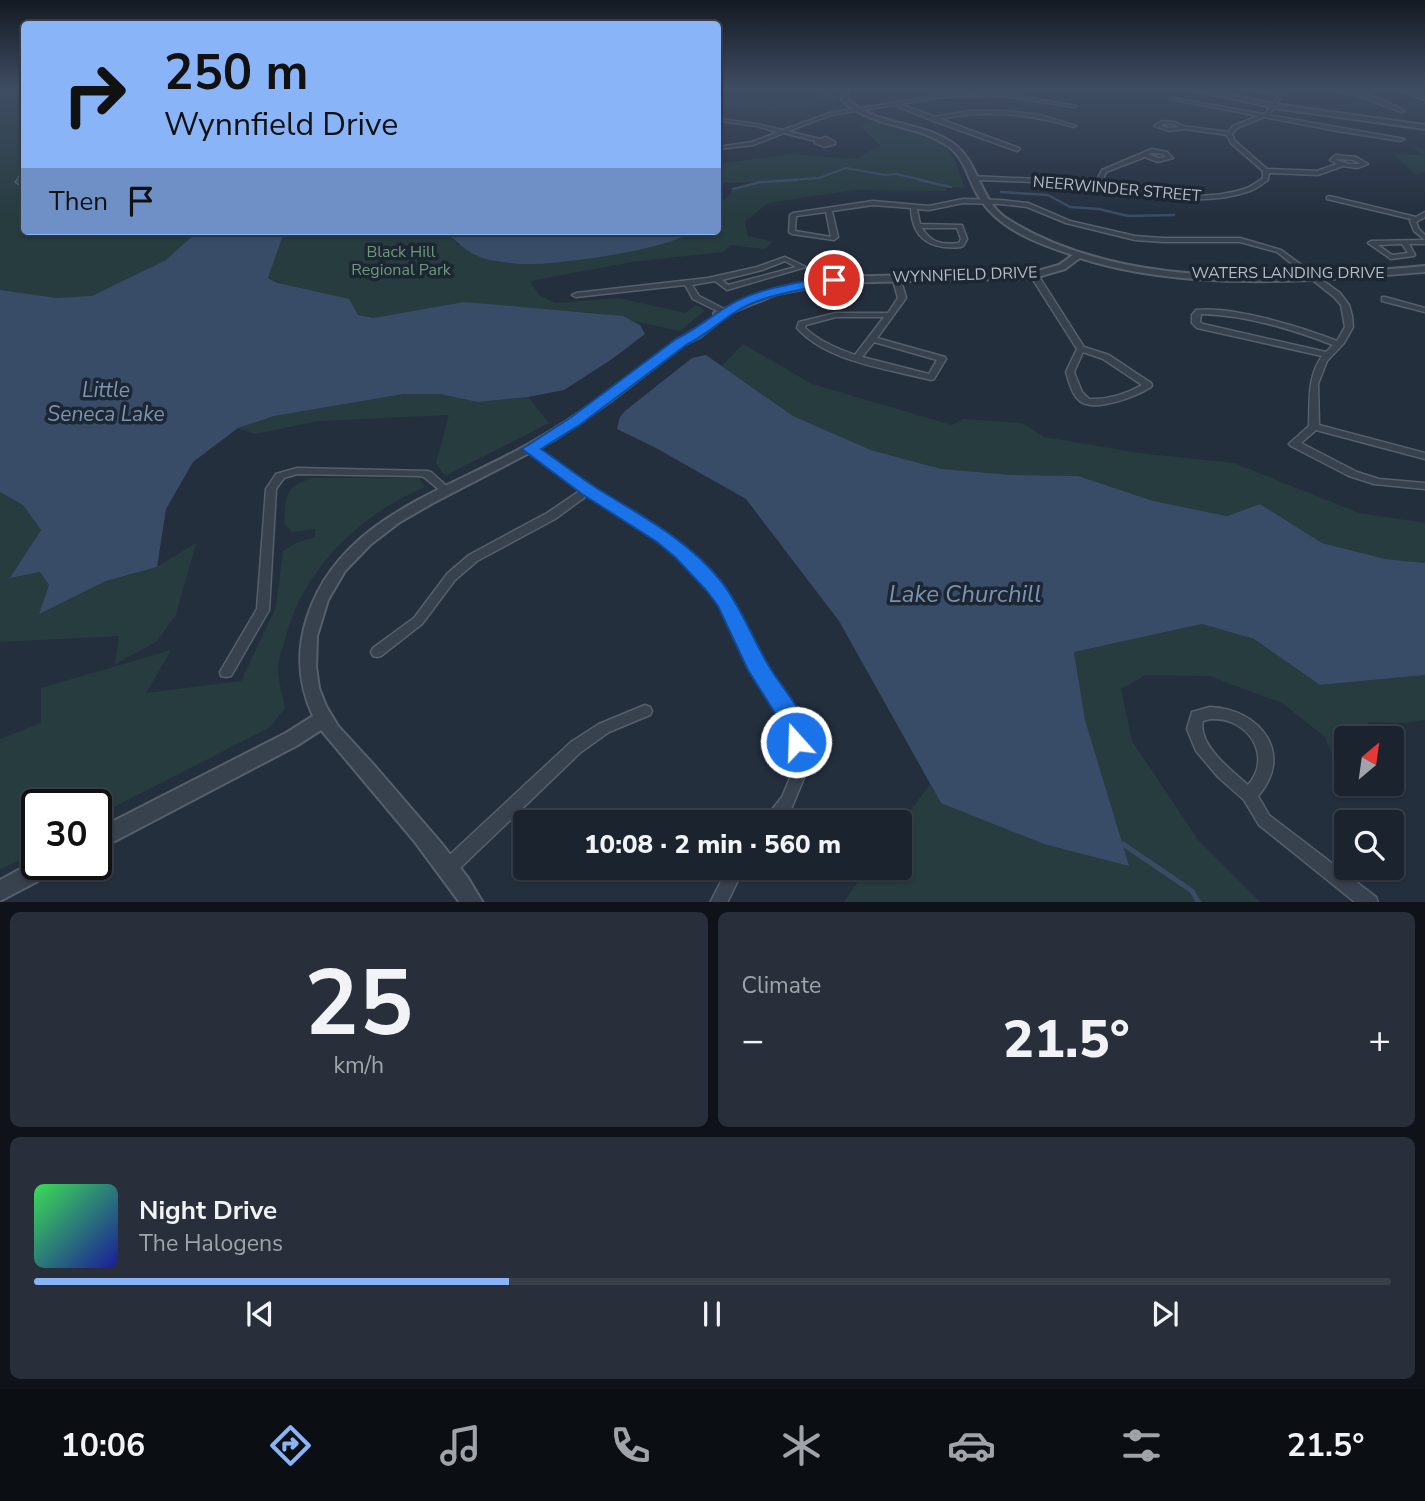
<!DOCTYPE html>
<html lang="en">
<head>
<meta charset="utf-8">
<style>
	:root { --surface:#1b232e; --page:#282f3a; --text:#f1f3f6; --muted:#a0a4aa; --line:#39404a; --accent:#8ab4f8 }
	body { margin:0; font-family:"Nunito Sans",sans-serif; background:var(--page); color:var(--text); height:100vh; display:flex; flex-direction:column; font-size:26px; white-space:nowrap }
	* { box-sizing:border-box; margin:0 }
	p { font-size:23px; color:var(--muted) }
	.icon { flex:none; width:38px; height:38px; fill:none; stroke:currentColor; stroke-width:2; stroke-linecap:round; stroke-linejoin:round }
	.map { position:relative; height:902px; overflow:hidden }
	.details { display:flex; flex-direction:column; gap:10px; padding:10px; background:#0f1319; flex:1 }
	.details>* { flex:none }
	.hud { position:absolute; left:21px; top:21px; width:700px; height:214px; border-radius:7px; box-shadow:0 2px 5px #0004,0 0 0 2px var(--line); background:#8ab4f8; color:#111; overflow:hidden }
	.needle { width:46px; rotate:29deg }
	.fabs { position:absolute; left:1334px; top:726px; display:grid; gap:14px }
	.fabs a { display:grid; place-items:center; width:70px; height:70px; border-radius:7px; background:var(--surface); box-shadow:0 2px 5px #0004,0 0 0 2px var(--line); font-size:35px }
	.speed { position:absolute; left:21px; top:789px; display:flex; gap:14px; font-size:35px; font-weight:700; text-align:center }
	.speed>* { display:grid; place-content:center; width:91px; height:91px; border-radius:50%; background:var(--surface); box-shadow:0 2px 5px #0004,0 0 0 2px var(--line); line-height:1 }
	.speed .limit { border:4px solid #111; border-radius:10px; background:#fff; color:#111 }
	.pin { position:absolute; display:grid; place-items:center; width:60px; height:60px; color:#fff; margin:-30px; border:4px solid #fff; border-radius:50%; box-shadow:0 2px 7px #0007 }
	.me { position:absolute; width:77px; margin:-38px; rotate:340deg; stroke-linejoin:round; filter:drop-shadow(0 0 5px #0008) }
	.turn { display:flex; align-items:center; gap:24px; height:147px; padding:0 28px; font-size:32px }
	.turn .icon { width:91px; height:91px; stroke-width:2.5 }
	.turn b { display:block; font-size:49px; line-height:60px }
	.then { display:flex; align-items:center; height:66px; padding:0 28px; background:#0003; gap:14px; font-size:26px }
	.big { font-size:52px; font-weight:800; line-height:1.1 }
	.details .tile { flex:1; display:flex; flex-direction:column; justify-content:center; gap:10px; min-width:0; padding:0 24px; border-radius:10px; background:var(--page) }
	.details .dial { align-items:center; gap:0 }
	.dial b { font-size:91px; line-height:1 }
	.song { display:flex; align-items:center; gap:21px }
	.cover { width:84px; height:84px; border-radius:10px; background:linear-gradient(135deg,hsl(130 70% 55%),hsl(240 70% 35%)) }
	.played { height:7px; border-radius:4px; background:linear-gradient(90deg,var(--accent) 35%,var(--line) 35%) }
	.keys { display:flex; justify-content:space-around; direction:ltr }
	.heat { display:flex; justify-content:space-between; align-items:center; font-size:38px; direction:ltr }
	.details .tiles { flex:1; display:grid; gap:10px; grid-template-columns:1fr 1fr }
	.tile:last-child { grid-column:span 2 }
	.trip { position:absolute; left:513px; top:810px; width:399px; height:70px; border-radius:7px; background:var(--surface); box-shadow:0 2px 5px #0004,0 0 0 2px var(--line); font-weight:800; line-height:70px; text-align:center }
	.dock { display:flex; height:112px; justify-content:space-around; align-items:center; background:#0b0e12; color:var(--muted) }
	.dock .icon { width:49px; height:49px }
	.dock .on { color:var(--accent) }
	.dock b { font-size:32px; color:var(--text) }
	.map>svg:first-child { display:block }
</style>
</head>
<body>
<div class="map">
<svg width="1425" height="903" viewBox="0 0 1425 903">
	<rect width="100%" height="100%" fill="#242f3e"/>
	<g fill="#263c3f">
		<path d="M0 90H24V231H200L166 260 92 297 57 298 0 290Z"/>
		<path d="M817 90H835L834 96 838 104 814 105 791 112 718 105V92C737 106 747 98 767 98 788 97 797 101 818 94Z"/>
		<path d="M874 120C897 127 934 132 950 152 957 162 960 177 965 188L946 187 947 191 855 190 768 203 745 222 748 236 773 242 765 249 731 245 723 252 632 262 530 281 539 295 555 303 618 298 685 313 696 305 705 310 680 331 597 313 484 306 464 302 373 318 358 315 268 278 283 235 296 232 445 231 458 245 641 249 663 244 692 231H718V202L727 198 733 189 766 182 718 183V164L792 154 856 159 880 145 859 125Z"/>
		<path d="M1411 145 1425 150V172L1416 175 1393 154 1422 155Z"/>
		<path d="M743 344 812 384 952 425 963 419 1022 423 1044 437 1139 453 1234 463 1359 513 1425 523V563L1385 559 1322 543 1260 504 1227 516 1153 501 1078 476 1013 475 941 469 871 450 793 416 722 366Z"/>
		<path d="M405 394H439L478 402 528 397 549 423 445 476 436 463 449 415 319 421 255 434 238 428 274 416Z"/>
		<path d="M312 478H419L425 487C360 514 302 570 285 640 282 650 277 662 278 671 279 684 283 696 285 708L269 728 96 816V805H37V852L0 869V739L41 723V688L171 650 146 693 241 681 276 607 283 551 296 543 315 537V529L292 532 284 523C287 495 283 488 312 478Z"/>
		<path d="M0 492 23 504 41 530 11 578 40 572 49 584 40 613 106 581 157 567 196 543 176 615 156 642 115 664 119 636 0 642Z"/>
		<path d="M1202 624 1254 639 1320 685 1425 675V720L1405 723 1368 722V738H1346V779L1341 777 1325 737 1282 703 1209 676 1146 675 1121 689 1132 741 1199 841 1260 902 843 903 868 868H900V825L930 784 941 803 1085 720 1074 652Z"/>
	</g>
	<g fill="#394c67">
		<path d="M198 231H307L283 235 268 278 278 283 349 299 358 315 373 318 464 302 623 316 640 325 645 334 612 359 564 390 528 397 478 402 439 394H404L274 416 238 428 193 462 166 509 157 567 106 581 39 614 49 585 40 572 10 578 41 530 23 505 0 492V290L57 298 92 296 166 260Z"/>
		<path d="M445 231H692C674 249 556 265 528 264 515 264 502 262 490 260 473 257 457 243 445 231Z"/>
		<path d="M706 355 793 416 871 450 941 469 1013 475 1078 476 1153 501 1227 516 1260 504 1322 543 1385 559 1425 563V675L1320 685 1254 639 1202 624 1074 652 1085 720 1129 866 1044 844 941 803 839 621 746 499 656 448 617 429 620 417 625 411 692 358Z"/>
	</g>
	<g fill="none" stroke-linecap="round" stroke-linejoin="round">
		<path stroke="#394c67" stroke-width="2" d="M772 181 819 178 846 168 885 175 896 174 927 181"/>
		<g stroke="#394c67" stroke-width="2.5">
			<path d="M919 180 951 187"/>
			<path d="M733 189 761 182 797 180"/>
			<path d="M1001 192 1048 195 1070 207 1099 209 1128 216 1174 215"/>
		</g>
		<path stroke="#394c67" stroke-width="5" d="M1123 844 1192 891 1199 903"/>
		<defs>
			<g id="minor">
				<path d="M1254 90 1280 92 1282 90H1286L1269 115 1404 139 1401 141 1343 132 1264 117 1237 128 1232 134 1235 141 1267 169 1317 171 1337 164 1330 160 1336 155 1356 157 1368 164 1357 168 1343 166 1318 175 1269 173 1268 180C1262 184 1256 189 1250 191 1197 210 1123 191 1069 185 1037 181 1004 181 972 180L969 178 972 176 1056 180 1097 185 1096 182 1102 170 1152 149 1167 152 1173 158 1158 162 1145 157 1106 172 1102 182 1104 186C1147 192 1202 203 1244 189 1251 187 1257 182 1263 178V171L1231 143 1227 135 1185 129 1170 131 1154 126 1162 121 1175 122 1183 126 1228 132 1233 126 1258 116 1170 99 1172 98 1263 114 1266 113 1279 95ZM1163 124H1174L1178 127 1170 128 1160 126ZM1152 153 1163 154 1166 157 1159 158 1148 154ZM1337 159 1353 160 1361 164H1349L1336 160Z"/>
				<path d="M1335 90C1358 90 1385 100 1405 111L1401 112 1359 96Z"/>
				<path d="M1398 90H1405L1425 97V100Z"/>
				<path d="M1005 94 1076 106 1074 107 1005 96 940 97 900 104 935 117 968 111H1004L1040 115 1076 126 1074 127C1030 114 986 109 940 119L1019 148 1020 149 1017 151 931 120 894 105 831 115 788 131 820 139 826 137 835 142V144L824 147 815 143V141L784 133 753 145 718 149V147L752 142 778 132 756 126 719 121 721 119 756 124 783 130 830 113 940 95Z"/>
				<path d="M24 172V178L22 181 24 183V187L16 182 22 173Z"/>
				<path d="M1329 196 1416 217 1425 212V217L1416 222 1419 229 1425 235V240L1414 231 1410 221 1411 219 1327 199V197Z"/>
				<path d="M963 199 1000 200 1028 203 1070 221 1135 236 1163 238H1240L1281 250 1340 293 1349 305 1352 316 1353 327 1344 343 1327 361 1318 384 1319 425 1425 453V459L1316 430 1301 443 1357 472 1379 479 1425 483V489L1374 484 1349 476 1291 446 1289 444 1291 442 1309 426C1310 402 1307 377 1322 356L1197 328 1192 323V315L1196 310C1233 306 1302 327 1337 341L1345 327 1341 305 1334 297 1277 252 1240 242H1163L1135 240 1066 223 1027 207 1000 204 963 203 929 210 917 209 920 224 962 225 967 239 963 246 961 247C932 250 912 240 911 208L873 205 832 211 838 237 834 240 792 234 789 232 790 215 793 213 873 201 929 206ZM826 212 831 237 795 231 796 216ZM922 228H957L961 239 959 243C942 245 931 243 922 228ZM1201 314C1245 315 1292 329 1333 345L1326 352 1203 324 1200 322Z"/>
				<path d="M1425 240V244H1409L1415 255 1414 256 1391 259 1368 243 1371 241ZM1402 244 1408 253 1392 255 1378 245Z"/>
				<path d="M785 257 806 267 727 290 715 281 692 285 699 296 728 311 729 313 725 315 693 299 685 285 576 297 572 295 576 293 708 278 757 267ZM785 261 796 267 728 285 722 280 762 270Z"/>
				<path d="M1034 273 1038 275 1084 347 1109 355 1151 383 1152 385 1151 387C1137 396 1097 412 1081 402 1072 396 1069 381 1066 372L1077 349 1030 275ZM1083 352 1103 359 1142 385C1126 394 1107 400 1089 399L1082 392 1074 372Z"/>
				<path d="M893 275H899L900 277 906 298 877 338 945 357 946 359 934 379 931 380C889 369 827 362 797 328L799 322 836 313H888L898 298 892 277ZM836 317H884L855 355C836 348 819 341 805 328L806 325ZM874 342 937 360 929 374 862 357Z"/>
				<path d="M1382 297H1385L1425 308V312L1382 301Z"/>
				<path d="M530 446 686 549 717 582 729 599 760 660 801 724 806 760 804 778 792 807 780 822H763L766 817 782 797 790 778 792 760 787 725 752 668 720 605 709 588 678 555 659 541 588 495 555 519 477 561 455 580 422 624 381 656 377 657 373 656 371 652 373 648 414 618 447 574 469 555 547 513 581 490 527 451 525 449 527 447Z"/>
				<path d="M297 468 427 471 431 472 451 490 450 492H442L424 477 418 476 297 474 284 478 276 489 269 610 231 676 226 677 221 676 220 672 257 609 266 489 276 474Z"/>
				<path d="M645 705 650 707 652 711 650 715 609 732 581 752 455 873 449 875 443 873 441 867 443 861 571 742 599 724Z"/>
				<path d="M1210 707C1260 709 1295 754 1258 796L1269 815 1376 897 1378 903H1356L1259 825 1244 800 1218 777 1196 751 1187 729 1192 712ZM1210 719C1218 719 1226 719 1233 723 1258 735 1267 763 1248 785 1232 771 1197 744 1203 721Z"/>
				<path d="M728 868H744L727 903H710Z"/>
			</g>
			<g id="tertiary">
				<path d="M842 90H848L847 99C877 127 921 120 954 144 980 163 979 202 1009 220 1127 293 1292 278 1425 266V272C1316 281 1185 292 1080 258L1065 269 1034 278 834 283 777 294 730 313 700 337 685 344 611 401 554 440 433 503 400 522 370 545 345 571 328 600 317 636 316 667 319 688 326 706 338 726 373 764 442 844 468 878 483 903H460L415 842 321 730 298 745 96 851V830L286 733 313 716C298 683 296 652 307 618 340 515 451 490 534 441 585 412 631 375 677 340L692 333 714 317V313L771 290 834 277 1034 272 1059 265 1073 255C1036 243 995 228 976 192 968 177 964 158 949 147 917 123 872 129 842 100Z"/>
				<path d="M1195 90H1207L1274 104 1425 125V129L1274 108Z"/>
				<path d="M37 860V864H60L57 871 0 901V880Z"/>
			</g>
		</defs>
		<use href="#minor" stroke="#565f6c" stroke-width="3"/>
		<use href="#tertiary" stroke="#565f6c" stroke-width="4"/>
		<use href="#minor" fill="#38414e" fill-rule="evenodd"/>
		<use href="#tertiary" fill="#38414e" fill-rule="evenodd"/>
	</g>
	<linearGradient id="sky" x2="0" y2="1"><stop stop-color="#141a22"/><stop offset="0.41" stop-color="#3f4d63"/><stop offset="1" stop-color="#3f4d63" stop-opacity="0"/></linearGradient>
	<rect width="1425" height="217" fill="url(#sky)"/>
	<path fill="#1a73e8" stroke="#114b97" stroke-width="2" d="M834 276 840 280 838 282C805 290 767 293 737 311 719 322 705 336 686 345L581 424 541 449C560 462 578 476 598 489 642 516 688 540 721 581 743 609 754 644 774 674 787 694 816 724 804 749L796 752 788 749 783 726 748 670 718 606 706 590 675 557 657 542 582 494 522 449 570 418 676 339C695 330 710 317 728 306 759 287 799 283 834 276Z"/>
	<g text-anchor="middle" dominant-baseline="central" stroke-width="7" stroke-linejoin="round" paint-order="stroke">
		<g font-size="16" fill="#b4bcc9" stroke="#1d2633">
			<text transform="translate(1117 189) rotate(5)">NEERWINDER STREET</text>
			<text x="1288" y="273">WATERS LANDING DRIVE</text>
			<text transform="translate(965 275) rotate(-2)">WYNNFIELD DRIVE</text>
		</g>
		<g font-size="16" fill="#6b9a76" stroke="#1d2633">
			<text x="401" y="252">Black Hill<tspan x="401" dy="18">Regional Park</tspan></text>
		</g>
		<g font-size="21" font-style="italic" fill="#7c92b1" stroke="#1d2633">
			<text x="106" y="390">Little<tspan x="106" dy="24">Seneca Lake</tspan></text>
		</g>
		<g font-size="24" font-style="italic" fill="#7c92b1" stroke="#1d2633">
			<text x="965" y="594">Lake Churchill</text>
		</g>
	</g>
</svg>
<div class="fabs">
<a><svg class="needle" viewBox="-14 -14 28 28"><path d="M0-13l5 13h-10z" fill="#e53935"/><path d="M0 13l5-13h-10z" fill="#a0a4aa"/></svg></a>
<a><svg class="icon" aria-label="search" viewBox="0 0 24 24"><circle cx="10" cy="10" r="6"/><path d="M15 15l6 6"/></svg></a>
</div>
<div class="speed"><div class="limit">30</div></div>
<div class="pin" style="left:834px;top:280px;background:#d93025"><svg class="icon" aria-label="arrive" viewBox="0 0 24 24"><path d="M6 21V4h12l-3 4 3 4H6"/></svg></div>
<svg class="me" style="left:796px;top:742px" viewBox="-20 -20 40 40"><circle r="17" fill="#1a73e8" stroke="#fff" stroke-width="3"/><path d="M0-11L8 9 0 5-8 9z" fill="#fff"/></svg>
<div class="trip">10:08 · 2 min · 560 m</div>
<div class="hud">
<div class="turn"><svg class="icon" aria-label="right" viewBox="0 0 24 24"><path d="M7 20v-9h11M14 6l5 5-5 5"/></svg><div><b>250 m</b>Wynnfield Drive</div></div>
<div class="then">Then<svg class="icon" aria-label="arrive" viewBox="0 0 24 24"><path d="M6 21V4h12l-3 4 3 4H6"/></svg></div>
</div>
</div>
<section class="details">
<div class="tiles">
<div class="tile dial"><b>25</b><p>km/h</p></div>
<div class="tile"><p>Climate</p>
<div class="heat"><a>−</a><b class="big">21.5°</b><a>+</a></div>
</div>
<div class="tile">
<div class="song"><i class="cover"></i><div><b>Night Drive</b><p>The Halogens</p></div></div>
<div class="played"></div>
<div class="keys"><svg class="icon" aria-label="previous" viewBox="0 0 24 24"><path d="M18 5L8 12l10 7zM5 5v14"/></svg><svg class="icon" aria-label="pause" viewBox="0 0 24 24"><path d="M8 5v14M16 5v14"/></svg><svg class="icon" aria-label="next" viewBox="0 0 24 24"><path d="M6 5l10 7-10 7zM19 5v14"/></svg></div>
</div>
</div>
</section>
<nav class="dock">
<b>10:06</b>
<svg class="icon on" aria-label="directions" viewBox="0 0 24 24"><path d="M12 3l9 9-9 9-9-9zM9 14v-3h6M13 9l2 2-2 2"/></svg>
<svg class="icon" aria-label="music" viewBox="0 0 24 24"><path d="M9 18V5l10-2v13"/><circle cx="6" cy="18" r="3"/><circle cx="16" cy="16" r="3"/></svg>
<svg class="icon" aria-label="phone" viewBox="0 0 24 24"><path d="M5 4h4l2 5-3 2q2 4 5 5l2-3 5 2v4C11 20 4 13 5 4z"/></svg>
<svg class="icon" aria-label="climate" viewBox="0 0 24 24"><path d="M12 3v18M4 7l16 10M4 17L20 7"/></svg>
<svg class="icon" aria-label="car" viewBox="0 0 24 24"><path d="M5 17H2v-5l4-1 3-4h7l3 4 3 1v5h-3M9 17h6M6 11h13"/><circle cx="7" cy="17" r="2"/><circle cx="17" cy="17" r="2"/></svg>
<svg class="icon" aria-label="filters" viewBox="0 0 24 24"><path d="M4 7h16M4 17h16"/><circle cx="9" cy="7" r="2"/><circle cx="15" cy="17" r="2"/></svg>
<b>21.5°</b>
</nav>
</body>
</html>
